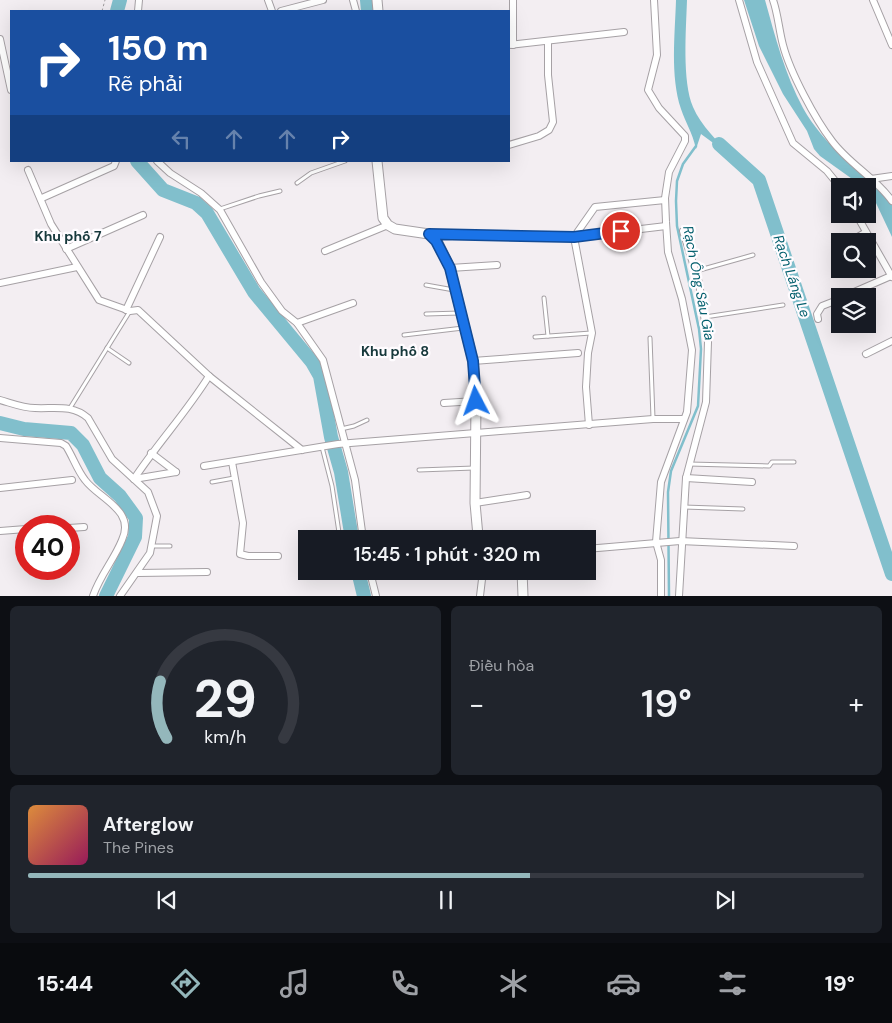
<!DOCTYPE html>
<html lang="vi">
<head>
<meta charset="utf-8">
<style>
	:root { --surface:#171b24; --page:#20242c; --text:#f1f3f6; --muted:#9ea1a6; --line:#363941; --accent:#94b7bb }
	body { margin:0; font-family:"DM Sans",sans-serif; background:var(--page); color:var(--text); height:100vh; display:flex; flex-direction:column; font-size:19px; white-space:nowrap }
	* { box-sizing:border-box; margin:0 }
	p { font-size:16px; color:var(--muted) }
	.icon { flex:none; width:28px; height:28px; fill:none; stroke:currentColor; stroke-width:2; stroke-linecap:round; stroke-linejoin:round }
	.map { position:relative; height:596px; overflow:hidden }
	.sheet { display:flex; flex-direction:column; gap:10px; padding:10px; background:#0d0f14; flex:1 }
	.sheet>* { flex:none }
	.top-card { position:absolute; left:10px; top:10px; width:500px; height:152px; border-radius:0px; box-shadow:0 5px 20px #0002; background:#1a4fa0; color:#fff; overflow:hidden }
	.tools { position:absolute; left:831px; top:178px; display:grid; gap:10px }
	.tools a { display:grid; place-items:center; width:45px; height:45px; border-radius:0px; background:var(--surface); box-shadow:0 5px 20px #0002; font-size:25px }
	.speed { position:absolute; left:15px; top:515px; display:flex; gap:10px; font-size:25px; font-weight:700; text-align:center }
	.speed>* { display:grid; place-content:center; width:65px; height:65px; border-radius:50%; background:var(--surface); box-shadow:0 5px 20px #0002; line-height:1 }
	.speed .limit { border:8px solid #d22; background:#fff; color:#111 }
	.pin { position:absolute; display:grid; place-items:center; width:42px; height:42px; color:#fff; margin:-21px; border:2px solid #fff; border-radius:50%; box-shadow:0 1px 5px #0007 }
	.me { position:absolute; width:55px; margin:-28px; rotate:356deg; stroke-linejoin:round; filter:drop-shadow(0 0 4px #0008) }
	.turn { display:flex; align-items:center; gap:18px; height:105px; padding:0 15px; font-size:22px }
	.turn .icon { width:65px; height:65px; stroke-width:2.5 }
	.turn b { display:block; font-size:35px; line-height:42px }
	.lanes { display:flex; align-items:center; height:48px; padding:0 15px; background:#0003; justify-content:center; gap:25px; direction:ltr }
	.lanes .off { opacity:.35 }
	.big { font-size:38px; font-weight:600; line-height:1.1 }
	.sheet .widget { flex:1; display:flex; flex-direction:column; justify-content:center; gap:8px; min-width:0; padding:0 18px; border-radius:8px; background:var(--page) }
	.sheet .dial { align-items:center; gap:0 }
	.dial svg { height:130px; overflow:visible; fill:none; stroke:var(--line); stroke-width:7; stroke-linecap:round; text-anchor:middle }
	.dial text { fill:var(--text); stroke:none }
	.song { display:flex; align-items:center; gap:15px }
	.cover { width:60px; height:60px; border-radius:8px; background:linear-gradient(135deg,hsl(30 70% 55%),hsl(330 70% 35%)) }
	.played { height:5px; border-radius:2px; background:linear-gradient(90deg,var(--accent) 60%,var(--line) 60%) }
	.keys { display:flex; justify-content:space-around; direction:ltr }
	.heat { display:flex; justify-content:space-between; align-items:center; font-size:28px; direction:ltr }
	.sheet .tiles { flex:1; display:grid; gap:10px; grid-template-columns:1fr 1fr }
	.widget:last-child { grid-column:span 2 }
	.trip { position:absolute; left:298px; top:530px; width:298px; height:50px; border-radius:0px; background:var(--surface); box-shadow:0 5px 20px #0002; font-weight:600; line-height:50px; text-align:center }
	.tabs { display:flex; height:80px; justify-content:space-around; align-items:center; background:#090b0e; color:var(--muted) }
	.tabs .icon { width:35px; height:35px }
	.tabs .current { color:var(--accent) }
	.tabs b { font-size:22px; color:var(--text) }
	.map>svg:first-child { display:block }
</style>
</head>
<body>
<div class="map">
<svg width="892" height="596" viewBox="0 0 892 596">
	<rect width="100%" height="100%" fill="#f3eef2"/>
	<g fill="#81bfcc">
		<path d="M676 0H687C686 30 682 81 693 107 701 126 718 141 731 156L701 134 696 149C692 131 686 124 681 109 670 76 675 34 676 0Z"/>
		<path d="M744 0H765C775 36 785 75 803 108 822 143 863 175 892 203V237L868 186H862L820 156 814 149 807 131 783 94 759 46Z"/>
	</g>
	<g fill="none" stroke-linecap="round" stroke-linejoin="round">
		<path stroke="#81bfcc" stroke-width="2.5" d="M669 596 668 492 671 471 698 406 701 349 699 329 677 226 676 201 677 181 683 164 696 146"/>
		<g stroke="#81bfcc" stroke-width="14">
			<path d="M367 0 368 11"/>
			<path d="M117 11 120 0"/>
			<path d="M719 144 759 180 892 574"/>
			<path d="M137 161 163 190 196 203 207 213 254 292 312 362 320 376 331 437 341 472 352 539"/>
			<path d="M0 423 24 429 71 433 83 445 100 478 120 496 136 518 135 537 106 596"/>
			<path d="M358 571 364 596"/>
		</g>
		<defs>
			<g id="lane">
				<path d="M297 183 311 173 345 161"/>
				<path d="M220 209 259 196 280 191"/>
				<path d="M848 241 865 231"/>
				<path d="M839 247 840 246"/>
				<path d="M696 271 753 255"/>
				<path d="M426 285 454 290"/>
				<path d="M544 298 548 336"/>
				<path d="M426 314 460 313"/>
				<path d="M705 317 783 305"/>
				<path d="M404 335 463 328"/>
				<path d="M535 337 591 333"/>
				<path d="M650 338 653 418"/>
				<path d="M107 348 129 363"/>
				<path d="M70 408 130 311"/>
				<path d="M341 429 354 426 367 420"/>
				<path d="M322 447 332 486 340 539"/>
				<path d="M689 464 769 466 772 462H794"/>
				<path d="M419 470 474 468"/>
				<path d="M212 482 234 478"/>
				<path d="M684 507 743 509"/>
				<path d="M152 546H170"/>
			</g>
			<g id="street">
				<path d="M268 0 272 11"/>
				<path d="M353 0 356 11"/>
				<path d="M654 0 657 55 648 90 659 108 685 136V141L669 172 665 198 666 222 668 252 682 299 692 350 687 412 661 482 656 542 661 560V596"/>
				<path d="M739 0 757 62 793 143 827 171 840 187"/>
				<path d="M773 0C778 14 779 30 783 45 790 72 815 119 832 141 849 164 876 178 892 201"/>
				<path d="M873 0 892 45"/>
				<path d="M138 11 139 0"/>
				<path d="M281 11 323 0"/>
				<path d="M0 39 11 90"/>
				<path d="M509 45 624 32"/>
				<path d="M513 45V0"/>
				<path d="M509 145 539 136 549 130 553 122 548 75V41"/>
				<path d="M157 161 170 173 201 193 220 210 261 282 282 311 297 323 323 360 355 480 363 539"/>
				<path d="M28 170 51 224 99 300 130 311 138 310 209 376 302 450"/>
				<path d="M871 179 892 176"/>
				<path d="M42 198 114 166 116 161"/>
				<path d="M856 214 892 277"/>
				<path d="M429 234 574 237 666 226"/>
				<path d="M66 249 143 215"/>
				<path d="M325 251 388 225"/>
				<path d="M450 268 497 265"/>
				<path d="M0 283 77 267"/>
				<path d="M845 296 891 276"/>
				<path d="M126 310 160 237"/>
				<path d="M818 319 817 314 822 306 840 299"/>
				<path d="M297 323 353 303"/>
				<path d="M866 354 892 341"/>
				<path d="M473 361 578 353"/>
				<path d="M0 400C11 403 23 408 35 408 54 409 72 404 88 418L112 459 148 492 157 516 150 553 120 596"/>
				<path d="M444 403 476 401"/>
				<path d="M589 425 586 387 588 353 592 333 574 237 595 207 665 200"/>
				<path d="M0 438 61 443 66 446C73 457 77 470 85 480 99 499 136 510 122 540 114 560 100 575 93 596"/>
				<path d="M151 453 176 472"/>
				<path d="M232 462 243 523 240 554 248 556H278"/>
				<path d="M204 466 338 444 653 419H684"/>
				<path d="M686 478 752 482"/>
				<path d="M134 479C157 444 186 413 209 376"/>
				<path d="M134 479 176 472"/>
				<path d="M0 488 72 480"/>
				<path d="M475 503 527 495"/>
				<path d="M69 528 84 527"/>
				<path d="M0 531 26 529"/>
				<path d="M586 549 680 541 794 546"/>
				<path d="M370 572 376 596"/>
				<path d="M138 573 207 572"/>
				<path d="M480 596 483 571"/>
				<path d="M679 596 686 478 706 402 708 342 699 283 683 231"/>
			</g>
			<g id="secondary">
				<path d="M377 0 378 11"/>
				<path d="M377 161 383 218 388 225 395 229 429 234 437 241 450 268 473 361 476 401 475 503 478 536 480 539"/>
				<path d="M522 571 523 596"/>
			</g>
		</defs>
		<use href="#lane" stroke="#a6a1a5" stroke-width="5"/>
		<use href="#street" stroke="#a6a1a5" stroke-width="8"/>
		<use href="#secondary" stroke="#a6a1a5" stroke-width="11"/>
		<path stroke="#a09c9f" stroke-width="1" stroke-dasharray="2.5 2.5" stroke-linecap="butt" d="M102 11 105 0"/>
		<use href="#lane" stroke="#fff" stroke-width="3"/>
		<use href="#street" stroke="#fff" stroke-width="6"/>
		<use href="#secondary" stroke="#fff" stroke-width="9"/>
	</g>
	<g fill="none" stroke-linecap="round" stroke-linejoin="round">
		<defs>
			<path id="route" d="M476 401 473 361 450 268 436 241 429 234 574 237 621 231"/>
		</defs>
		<use href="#route" stroke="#114b97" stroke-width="12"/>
		<use href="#route" stroke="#1a73e8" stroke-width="9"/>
	</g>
	<g text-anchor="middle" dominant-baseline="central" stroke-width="4.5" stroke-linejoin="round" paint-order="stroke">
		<g font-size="14" font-weight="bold" fill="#17393c" stroke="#fffcff">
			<text x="68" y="236">Khu phố 7</text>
			<text x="395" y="351">Khu phố 8</text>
		</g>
		<g font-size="14" font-style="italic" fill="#035f6d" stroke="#fffcff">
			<text transform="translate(792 276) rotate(71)">Rạch Láng Le</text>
			<text transform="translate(699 283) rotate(79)">Rạch Ông Sáu Gia</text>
		</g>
	</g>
</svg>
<div class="tools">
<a><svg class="icon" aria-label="sound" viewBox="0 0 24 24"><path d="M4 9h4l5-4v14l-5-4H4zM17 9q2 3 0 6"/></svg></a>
<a><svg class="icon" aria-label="search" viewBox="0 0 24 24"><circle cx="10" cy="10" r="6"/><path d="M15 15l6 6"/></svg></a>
<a><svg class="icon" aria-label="layers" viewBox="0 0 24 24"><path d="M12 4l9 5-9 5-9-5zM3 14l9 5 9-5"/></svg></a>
</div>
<div class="speed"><div class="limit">40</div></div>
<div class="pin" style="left:621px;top:231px;background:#d93025"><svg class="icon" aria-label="arrive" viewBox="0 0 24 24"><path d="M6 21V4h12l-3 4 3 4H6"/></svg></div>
<svg class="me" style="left:476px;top:401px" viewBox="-20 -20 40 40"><path d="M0-17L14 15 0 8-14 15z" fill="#1a73e8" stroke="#fff" stroke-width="4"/></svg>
<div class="trip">15:45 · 1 phút · 320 m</div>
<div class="top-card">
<div class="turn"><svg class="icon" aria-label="right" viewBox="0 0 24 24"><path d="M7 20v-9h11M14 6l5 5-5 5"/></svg><div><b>150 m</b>Rẽ phải</div></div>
<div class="lanes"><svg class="icon off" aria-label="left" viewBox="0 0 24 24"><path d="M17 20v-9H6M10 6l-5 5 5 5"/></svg><svg class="icon off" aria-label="ahead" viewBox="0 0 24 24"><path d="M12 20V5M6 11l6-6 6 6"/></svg><svg class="icon off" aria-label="ahead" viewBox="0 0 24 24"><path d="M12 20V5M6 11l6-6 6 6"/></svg><svg class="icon" aria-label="right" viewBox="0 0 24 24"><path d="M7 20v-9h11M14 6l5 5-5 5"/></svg></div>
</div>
</div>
<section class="sheet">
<div class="tiles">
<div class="widget dial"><svg viewBox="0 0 100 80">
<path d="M14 69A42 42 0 1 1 86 69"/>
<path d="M14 69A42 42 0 0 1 10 34" stroke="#94b7bb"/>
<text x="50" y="56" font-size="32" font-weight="700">29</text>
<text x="50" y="72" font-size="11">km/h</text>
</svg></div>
<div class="widget"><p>Điều hòa</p>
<div class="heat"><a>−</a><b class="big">19°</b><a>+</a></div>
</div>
<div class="widget">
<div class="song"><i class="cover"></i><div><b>Afterglow</b><p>The Pines</p></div></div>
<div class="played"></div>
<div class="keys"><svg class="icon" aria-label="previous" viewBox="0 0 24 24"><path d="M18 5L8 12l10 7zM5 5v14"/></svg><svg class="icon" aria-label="pause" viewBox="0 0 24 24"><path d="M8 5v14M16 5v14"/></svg><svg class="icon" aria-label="next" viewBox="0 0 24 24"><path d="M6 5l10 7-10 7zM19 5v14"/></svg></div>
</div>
</div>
</section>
<nav class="tabs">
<b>15:44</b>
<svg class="icon current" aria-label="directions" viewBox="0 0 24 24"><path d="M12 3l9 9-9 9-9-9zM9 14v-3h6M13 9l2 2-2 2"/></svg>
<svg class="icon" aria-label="music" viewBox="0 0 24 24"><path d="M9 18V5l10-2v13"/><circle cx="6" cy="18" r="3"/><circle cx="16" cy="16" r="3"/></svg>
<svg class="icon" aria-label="phone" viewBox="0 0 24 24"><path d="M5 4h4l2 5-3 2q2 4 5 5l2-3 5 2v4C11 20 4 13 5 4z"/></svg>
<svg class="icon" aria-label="climate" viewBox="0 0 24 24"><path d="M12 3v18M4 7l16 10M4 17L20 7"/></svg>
<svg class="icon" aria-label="car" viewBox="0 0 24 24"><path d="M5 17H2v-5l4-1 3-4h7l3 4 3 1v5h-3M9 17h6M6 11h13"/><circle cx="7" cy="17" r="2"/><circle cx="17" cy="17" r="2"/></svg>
<svg class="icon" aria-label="filters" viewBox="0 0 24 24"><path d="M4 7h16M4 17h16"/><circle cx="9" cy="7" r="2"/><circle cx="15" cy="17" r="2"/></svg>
<b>19°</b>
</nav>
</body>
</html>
